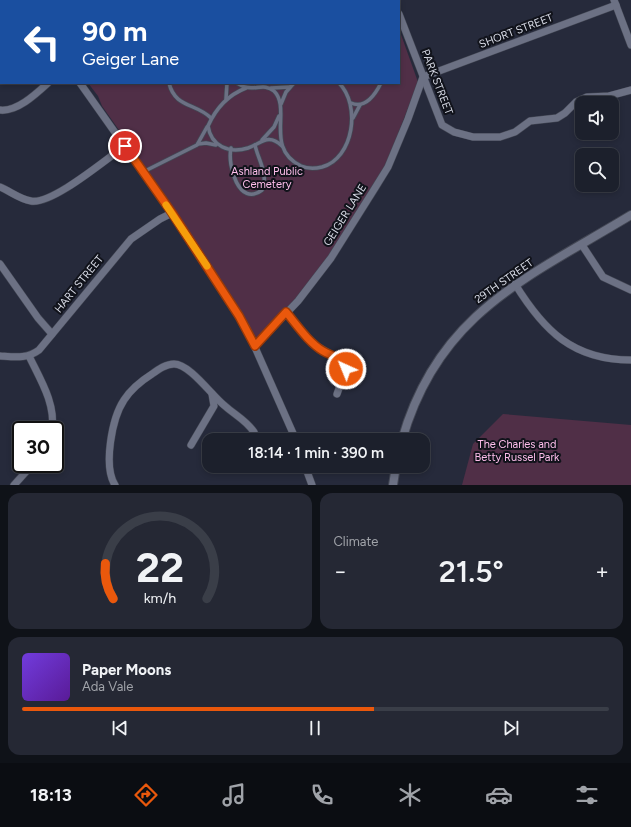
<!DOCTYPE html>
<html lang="en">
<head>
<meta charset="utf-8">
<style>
	:root { --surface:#1c202c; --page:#252834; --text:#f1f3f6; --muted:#a0a3a9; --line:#3a3e48; --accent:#ea580c }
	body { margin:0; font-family:Figtree,sans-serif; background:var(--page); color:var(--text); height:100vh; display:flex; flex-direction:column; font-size:15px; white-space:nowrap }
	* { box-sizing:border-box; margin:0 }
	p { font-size:13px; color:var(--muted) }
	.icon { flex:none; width:22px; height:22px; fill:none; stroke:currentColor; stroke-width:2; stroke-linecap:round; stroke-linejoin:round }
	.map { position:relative; height:485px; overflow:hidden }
	.drawer { display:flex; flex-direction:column; gap:8px; padding:8px; background:#0f1218; flex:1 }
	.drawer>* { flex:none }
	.banner { position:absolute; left:0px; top:0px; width:400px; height:84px; box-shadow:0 2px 6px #0003,0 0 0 1px var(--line); background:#1a4fa0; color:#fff; overflow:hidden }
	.controls { position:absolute; left:575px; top:96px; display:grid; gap:8px }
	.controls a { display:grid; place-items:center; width:44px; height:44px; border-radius:8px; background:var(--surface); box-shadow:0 2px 6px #0003,0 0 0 1px var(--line); font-size:20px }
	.speed { position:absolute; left:12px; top:421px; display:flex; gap:8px; font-size:20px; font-weight:700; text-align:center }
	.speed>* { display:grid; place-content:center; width:52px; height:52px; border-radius:50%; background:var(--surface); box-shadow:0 2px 6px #0003,0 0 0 1px var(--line); line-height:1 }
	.speed .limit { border:2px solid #111; border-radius:6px; background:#fff; color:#111 }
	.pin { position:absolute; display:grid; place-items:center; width:34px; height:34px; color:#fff; margin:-17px; border:2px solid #fff; border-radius:50%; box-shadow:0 1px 4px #0007 }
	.me { position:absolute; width:44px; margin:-22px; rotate:316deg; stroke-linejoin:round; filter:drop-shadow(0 0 3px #0008) }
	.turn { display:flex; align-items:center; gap:14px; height:84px; padding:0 16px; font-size:18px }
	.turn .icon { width:52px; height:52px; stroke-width:2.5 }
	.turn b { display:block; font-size:28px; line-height:34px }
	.big { font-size:30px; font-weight:600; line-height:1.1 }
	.drawer .widget { flex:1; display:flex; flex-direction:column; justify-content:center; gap:6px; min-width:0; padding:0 14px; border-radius:12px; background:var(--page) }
	.drawer .dial { align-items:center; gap:0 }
	.dial svg { height:104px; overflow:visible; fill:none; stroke:var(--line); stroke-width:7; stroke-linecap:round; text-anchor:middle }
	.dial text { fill:var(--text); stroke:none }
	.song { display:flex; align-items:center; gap:12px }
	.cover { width:48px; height:48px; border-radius:6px; background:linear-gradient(135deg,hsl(260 70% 55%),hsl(270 70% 35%)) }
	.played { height:4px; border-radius:2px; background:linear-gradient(90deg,var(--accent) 60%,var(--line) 60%) }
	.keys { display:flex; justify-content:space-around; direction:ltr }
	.heat { display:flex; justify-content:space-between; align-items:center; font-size:22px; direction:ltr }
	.drawer .tiles { flex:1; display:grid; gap:8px; grid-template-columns:1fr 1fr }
	.widget:last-child { grid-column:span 2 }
	.trip { position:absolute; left:202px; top:433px; width:228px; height:40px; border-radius:12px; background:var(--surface); box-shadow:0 2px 6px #0003,0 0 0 1px var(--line); font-weight:600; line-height:40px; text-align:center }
	.tabs { display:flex; height:64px; justify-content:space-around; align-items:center; background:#0b0d12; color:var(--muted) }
	.tabs .icon { width:28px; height:28px }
	.tabs .current { color:var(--accent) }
	.tabs b { font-size:18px; color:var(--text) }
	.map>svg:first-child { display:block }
</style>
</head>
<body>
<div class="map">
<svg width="631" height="485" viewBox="0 0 631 485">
	<rect width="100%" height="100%" fill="#262a3b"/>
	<g fill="#502f47">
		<path d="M2 0H388V1H3Z"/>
		<path d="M399 29 418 82 386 165 332 251 306 287 287 310 257 339 179 215 102 106 98 96 88 83H399Z"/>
		<path d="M503 414 631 425V485H462L473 444Z"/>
	</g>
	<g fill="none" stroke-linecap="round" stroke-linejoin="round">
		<defs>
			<g id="service">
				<path d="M42 0 43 1"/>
				<path d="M88 0 89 1"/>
				<path d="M178 0 180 1"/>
				<path d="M183 0V1"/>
				<path d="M285 0 286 1"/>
				<path d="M121 1 125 0"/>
				<path d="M275 1 276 0"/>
				<path d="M347 1 348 0"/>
				<path d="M354 1 356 0"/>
				<path d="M359 1V0"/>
				<path d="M169 83C175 108 196 103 211 118"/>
				<path d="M237 83C239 84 243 87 245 87 255 90 265 83 274 91 292 109 264 148 301 166 308 169 314 169 322 167 354 158 361 105 339 83"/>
				<path d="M246 88C228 95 216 108 208 126 211 146 229 154 248 148 262 143 268 133 282 146"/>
				<path d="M271 88 290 87"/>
				<path d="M226 99 227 83"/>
				<path d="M351 103C365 109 375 95 381 83"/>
				<path d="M281 104 286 92 294 83"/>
				<path d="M353 118 360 105"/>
				<path d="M262 140 274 127 279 116"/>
				<path d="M198 144 206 143 216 145"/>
				<path d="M231 148C227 165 239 208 262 190 269 174 258 160 255 145"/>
				<path d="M143 172 197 145 207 127"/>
			</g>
			<g id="minor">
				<path d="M394 0V1"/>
				<path d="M614 0 631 45"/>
				<path d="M0 8 1 9"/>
				<path d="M399 14 442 125 454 132 473 137H500L515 132 530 121 557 118 565 113 576 102 587 97 609 96 631 90"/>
				<path d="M80 83 172 213 246 327 296 440"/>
				<path d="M0 110C17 112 36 94 48 83"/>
				<path d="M0 187C10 191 19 199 31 201 52 205 106 159 125 146"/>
				<path d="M582 245 603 277 631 290"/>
				<path d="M0 264 38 318 52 334"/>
				<path d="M515 284C544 331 573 360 631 360"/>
				<path d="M286 312 313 344 344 362 346 369 337 394"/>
				<path d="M255 346 298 301 331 258 375 188 388 167 408 119 423 77 616 5"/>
				<path d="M0 356C15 357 27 359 39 350L131 239 160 219 172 213"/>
				<path d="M29 356C40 379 56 404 52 430"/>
				<path d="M191 445 214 406 212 394"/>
				<path d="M305 466 312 485"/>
				<path d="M14 485 33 464"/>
				<path d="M115 485C103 466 112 418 124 400 131 389 141 381 152 374 159 369 166 364 174 364 190 364 212 396 225 406 235 415 246 420 254 432"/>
			</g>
			<g id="tertiary">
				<path d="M402 440C438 313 527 278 631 215"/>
				<path d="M393 485 396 466"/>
			</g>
		</defs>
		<use href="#service" stroke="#434754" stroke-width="5"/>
		<use href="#minor" stroke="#434754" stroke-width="8"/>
		<use href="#tertiary" stroke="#434754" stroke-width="10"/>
		<use href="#service" stroke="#6c7184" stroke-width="3.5"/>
		<use href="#minor" stroke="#6c7184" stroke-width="7"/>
		<use href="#tertiary" stroke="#6c7184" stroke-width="8"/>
	</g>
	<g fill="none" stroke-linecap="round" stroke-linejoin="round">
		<defs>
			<path id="route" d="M125 146 172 213 239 316 255 346 286 312C297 325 308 342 323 351 331 356 345 358 346 369"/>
		</defs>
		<use href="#route" stroke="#983908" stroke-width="10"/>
		<use href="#route" stroke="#ea580c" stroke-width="7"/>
		<path stroke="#f59e0b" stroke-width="7" d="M166 205 207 266"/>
	</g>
	<g text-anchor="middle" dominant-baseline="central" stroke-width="4" stroke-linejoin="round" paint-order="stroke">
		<g font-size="11" fill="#d8dbe6" stroke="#11131b">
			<text transform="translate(516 31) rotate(-21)">SHORT STREET</text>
			<text transform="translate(437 82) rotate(69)">PARK STREET</text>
			<text transform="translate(345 215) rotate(-58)">GEIGER LANE</text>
			<text transform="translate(504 281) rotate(-35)">29TH STREET</text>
			<text transform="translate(79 284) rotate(-51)">HART STREET</text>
		</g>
		<g font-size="11" fill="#febeeb" stroke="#11131b">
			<text x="267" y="171">Ashland Public<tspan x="267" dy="13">Cemetery</tspan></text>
			<text x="517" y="444">The Charles and<tspan x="517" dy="13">Betty Russel Park</tspan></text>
		</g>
	</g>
</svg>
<div class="controls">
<a><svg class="icon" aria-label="sound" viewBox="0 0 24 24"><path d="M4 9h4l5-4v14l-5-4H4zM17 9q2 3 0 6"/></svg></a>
<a><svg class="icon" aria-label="search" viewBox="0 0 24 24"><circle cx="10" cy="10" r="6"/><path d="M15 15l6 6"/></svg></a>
</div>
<div class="speed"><div class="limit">30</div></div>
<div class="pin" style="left:125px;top:146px;background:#d93025"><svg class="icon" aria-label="arrive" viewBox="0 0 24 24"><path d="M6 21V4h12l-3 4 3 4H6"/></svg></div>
<svg class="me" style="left:346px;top:369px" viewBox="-20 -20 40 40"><circle r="17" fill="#ea580c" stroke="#fff" stroke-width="3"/><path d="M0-11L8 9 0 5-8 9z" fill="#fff"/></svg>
<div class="trip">18:14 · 1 min · 390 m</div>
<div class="banner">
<div class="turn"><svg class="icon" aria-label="left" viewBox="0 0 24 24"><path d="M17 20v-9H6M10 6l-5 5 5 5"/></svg><div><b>90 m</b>Geiger Lane</div></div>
</div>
</div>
<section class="drawer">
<div class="tiles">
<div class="widget dial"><svg viewBox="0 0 100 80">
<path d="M14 69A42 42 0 1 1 86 69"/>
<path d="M14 69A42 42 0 0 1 8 42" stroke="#ea580c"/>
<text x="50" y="56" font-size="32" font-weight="700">22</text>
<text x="50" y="72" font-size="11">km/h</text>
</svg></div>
<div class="widget"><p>Climate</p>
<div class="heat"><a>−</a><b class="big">21.5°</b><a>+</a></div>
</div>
<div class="widget">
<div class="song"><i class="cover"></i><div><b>Paper Moons</b><p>Ada Vale</p></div></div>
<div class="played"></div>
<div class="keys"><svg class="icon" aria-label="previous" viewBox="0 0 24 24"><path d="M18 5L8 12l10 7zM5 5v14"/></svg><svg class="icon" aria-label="pause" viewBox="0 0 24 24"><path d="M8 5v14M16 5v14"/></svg><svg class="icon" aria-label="next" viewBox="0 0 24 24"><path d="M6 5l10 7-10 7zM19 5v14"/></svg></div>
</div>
</div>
</section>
<nav class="tabs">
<b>18:13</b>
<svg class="icon current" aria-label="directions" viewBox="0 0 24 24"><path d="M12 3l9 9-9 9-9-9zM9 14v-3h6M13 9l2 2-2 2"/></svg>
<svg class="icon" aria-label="music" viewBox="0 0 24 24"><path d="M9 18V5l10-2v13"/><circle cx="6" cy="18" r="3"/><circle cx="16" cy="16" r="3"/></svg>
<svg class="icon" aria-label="phone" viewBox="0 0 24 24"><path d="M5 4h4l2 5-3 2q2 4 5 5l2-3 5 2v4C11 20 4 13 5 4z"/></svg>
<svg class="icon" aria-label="climate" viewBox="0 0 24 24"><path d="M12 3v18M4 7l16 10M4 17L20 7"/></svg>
<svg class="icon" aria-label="car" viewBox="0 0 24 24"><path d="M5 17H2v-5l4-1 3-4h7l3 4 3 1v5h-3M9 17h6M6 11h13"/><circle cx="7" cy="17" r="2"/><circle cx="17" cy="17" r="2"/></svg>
<svg class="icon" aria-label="filters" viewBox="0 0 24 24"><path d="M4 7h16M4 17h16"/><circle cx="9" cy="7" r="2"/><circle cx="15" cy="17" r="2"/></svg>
</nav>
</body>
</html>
